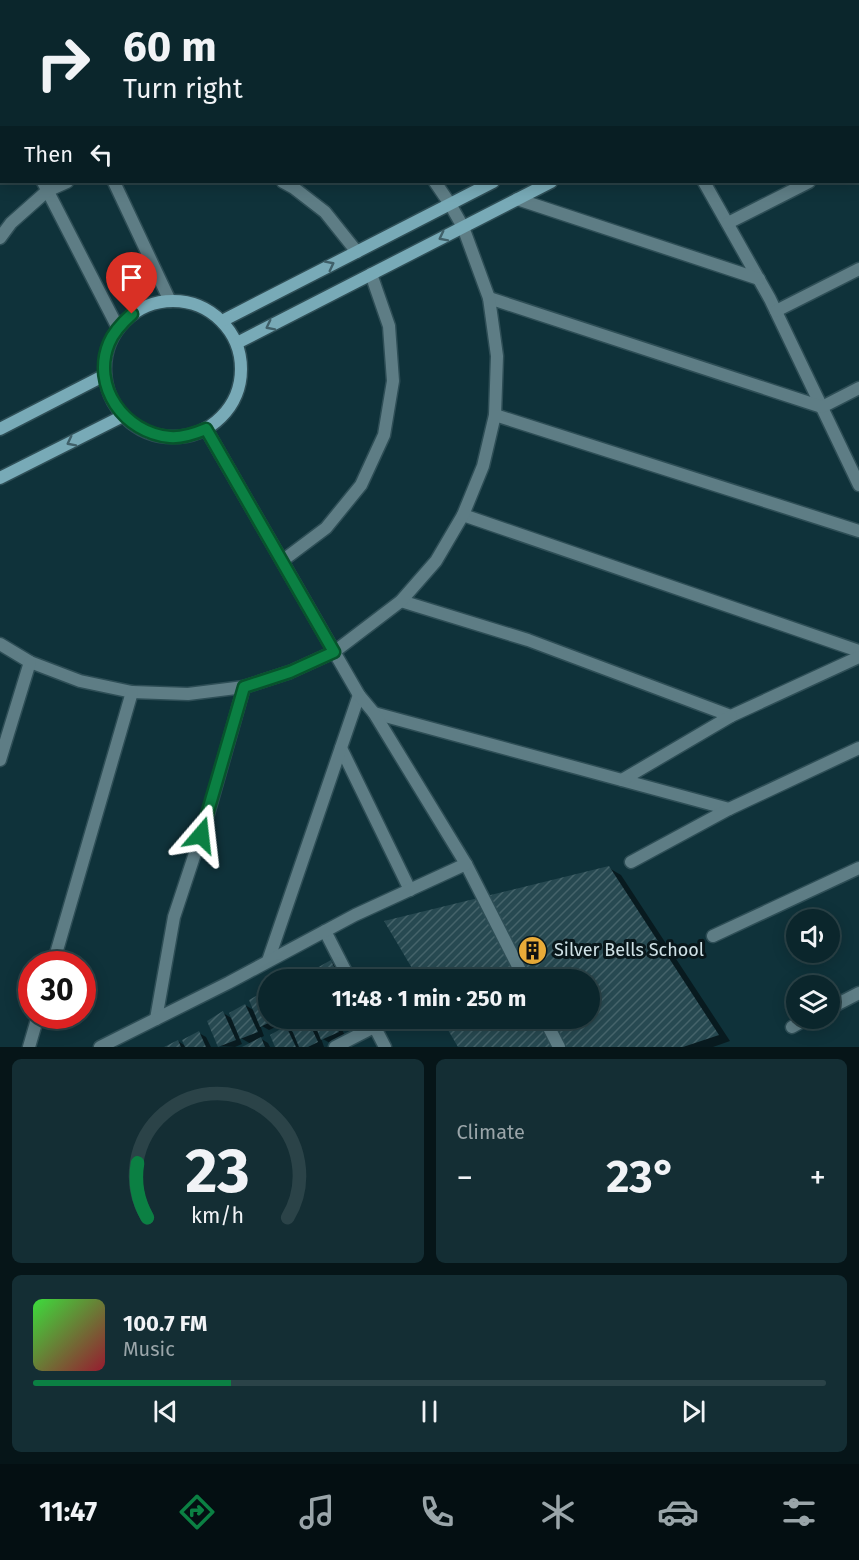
<!DOCTYPE html>
<html lang="en">
<head>
<meta charset="utf-8">
<style>
	:root { --surface:#0b262c; --page:#142e34; --text:#f1f3f6; --muted:#9aa5a9; --line:#2b4348; --accent:#0b8043 }
	body { margin:0; font-family:"Fira Sans",sans-serif; background:var(--page); color:var(--text); height:100vh; display:flex; flex-direction:column; font-size:22px; white-space:nowrap }
	* { box-sizing:border-box; margin:0 }
	p { font-size:20px; color:var(--muted) }
	.icon { flex:none; width:33px; height:33px; fill:none; stroke:currentColor; stroke-width:2; stroke-linecap:round; stroke-linejoin:round }
	.map { position:relative; height:1047px; overflow:hidden }
	.side { display:flex; flex-direction:column; gap:12px; padding:12px; background:#061518; flex:1 }
	.side>* { flex:none }
	.guide { position:absolute; left:0px; top:0px; width:860px; height:183px; box-shadow:0 3px 15px #0003,0 0 0 2px var(--line); background:#0b262c; color:var(--text); overflow:hidden }
	.tools { position:absolute; left:786px; top:909px; display:grid; gap:12px }
	.tools a { display:grid; place-items:center; width:54px; height:54px; border-radius:50%; background:var(--surface); box-shadow:0 3px 15px #0003,0 0 0 2px var(--line); font-size:30px }
	.speed { position:absolute; left:18px; top:951px; display:flex; gap:12px; font-size:30px; font-weight:700; text-align:center }
	.speed>* { display:grid; place-content:center; width:78px; height:78px; border-radius:50%; background:var(--surface); box-shadow:0 3px 15px #0003,0 0 0 2px var(--line); line-height:1 }
	.speed .limit { border:9px solid #d22; background:#fff; color:#111 }
	.pin { position:absolute; display:grid; place-items:center; width:51px; height:51px; color:#fff; margin:-62px -26px; border-radius:50% 50% 50% 0; rotate:-45deg; box-shadow:0 0 6px #0007 }
	.pin .icon { rotate:45deg }
	.me { position:absolute; width:66px; margin:-33px; rotate:17deg; stroke-linejoin:round; filter:drop-shadow(0 0 4px #0008) }
	.turn { display:flex; align-items:center; gap:21px; height:126px; padding:0 24px; font-size:27px }
	.turn .icon { width:78px; height:78px; stroke-width:2.5 }
	.turn b { display:block; font-size:42px; line-height:51px }
	.then { display:flex; align-items:center; height:57px; padding:0 24px; background:#0003; gap:12px; font-size:22px }
	.big { font-size:45px; font-weight:700; line-height:1.1 }
	.side .widget { flex:1; display:flex; flex-direction:column; justify-content:center; gap:9px; min-width:0; padding:0 21px; border-radius:9px; background:var(--page) }
	.side .dial { align-items:center; gap:0 }
	.dial svg { height:156px; overflow:visible; fill:none; stroke:var(--line); stroke-width:7; stroke-linecap:round; text-anchor:middle }
	.dial text { fill:var(--text); stroke:none }
	.song { display:flex; align-items:center; gap:18px }
	.cover { width:72px; height:72px; border-radius:9px; background:linear-gradient(135deg,hsl(120 70% 55%),hsl(350 70% 35%)) }
	.played { height:6px; border-radius:3px; background:linear-gradient(90deg,var(--accent) 25%,var(--line) 25%) }
	.keys { display:flex; justify-content:space-around; direction:ltr }
	.heat { display:flex; justify-content:space-between; align-items:center; font-size:33px; direction:ltr }
	.side .tiles { flex:1; display:grid; gap:12px; grid-template-columns:1fr 1fr }
	.widget:last-child { grid-column:span 2 }
	.trip { position:absolute; left:258px; top:969px; width:342px; height:60px; border-radius:30px; background:var(--surface); box-shadow:0 3px 15px #0003,0 0 0 2px var(--line); font-weight:700; line-height:60px; text-align:center }
	.tab-bar { display:flex; height:96px; justify-content:space-around; align-items:center; background:#040f12; color:var(--muted) }
	.tab-bar .icon { width:42px; height:42px }
	.tab-bar .current { color:var(--accent) }
	.tab-bar b { font-size:27px; color:var(--text) }
	.map>svg:first-child { display:block }
</style>
</head>
<body>
<div class="map">
<svg width="859" height="1047" viewBox="0 0 859 1047">
	<defs>
		<pattern id="building-hatch" width="6" height="6" patternUnits="userSpaceOnUse" patternTransform="scale(1.5)"><rect width="6" height="6" fill="#274951"/><path d="M-1 1l2-2M0 6l6-6M5 7l2-2" fill="none" stroke="#45636a"/></pattern>
	</defs>
	<rect width="100%" height="100%" fill="#0f323a"/>
	<g fill="#0007">
		<path d="M609 868 621 875 730 1041 713 1047H460L590 1018V980Z"/>
		<path d="M331 962 339 966 345 980H296L310 970 319 975Z"/>
		<path d="M265 993 268 994V1018H282L285 1023 269 1030 260 1025 264 1036 260 1038 268 1043 270 1047H247L251 1044 239 1037 242 1044 235 1047 219 1046 223 1013 233 1019 245 1005 255 1011Z"/>
		<path d="M301 1018H309L315 1022 314 1018H364L367 1025 351 1031 340 1025 345 1036 330 1043 321 1038 324 1047H276L286 1028 295 1033Z"/>
		<path d="M199 1033 206 1037 211 1047H167L178 1041 187 1047Z"/>
	</g>
	<g fill="url(#building-hatch)">
		<path d="M609 866 719 1035 683 1047H458L441 1018H590V980H419L384 921Z"/>
		<path d="M331 960 340 980H319L315 969Z"/>
		<path d="M310 969 315 980H295L294 978Z"/>
		<path d="M265 991 268 998V1018H279L260 1027 249 1000Z"/>
		<path d="M245 1004 258 1032 240 1039 229 1013Z"/>
		<path d="M223 1011 236 1040 218 1047 207 1021Z"/>
		<path d="M298 1018H307L318 1042 308 1047H299L289 1023Z"/>
		<path d="M312 1018H332L339 1032 321 1040Z"/>
		<path d="M338 1018H359L360 1021 342 1028Z"/>
		<path d="M286 1026 296 1047H275L270 1035Z"/>
		<path d="M199 1031 206 1047H185L182 1040Z"/>
		<path d="M261 1037 265 1047H242Z"/>
		<path d="M178 1040 181 1047H164Z"/>
	</g>
	<g fill="none" stroke-linecap="round" stroke-linejoin="round">
		<defs>
			<g id="street">
				<path d="M28 0V2"/>
				<path d="M611 0 612 2"/>
				<path d="M130 2V0"/>
				<path d="M234 2 235 0"/>
				<path d="M339 2 340 0"/>
				<path d="M459 2 460 0"/>
				<path d="M573 2V0"/>
				<path d="M628 2 631 0"/>
				<path d="M0 99 2 102"/>
				<path d="M858 156H859"/>
				<path d="M43 182 118 328"/>
				<path d="M114 182 170 301"/>
				<path d="M283 182 294 188 325 212 357 252"/>
				<path d="M704 182 770 299 859 485"/>
				<path d="M517 199 759 279"/>
				<path d="M728 223 809 182"/>
				<path d="M0 238 11 223 47 191 67 182"/>
				<path d="M489 298 822 407 859 388"/>
				<path d="M776 311 859 269"/>
				<path d="M495 415 859 531"/>
				<path d="M463 515 859 651"/>
				<path d="M282 561 326 528 361 485 384 435 393 381 389 326 371 274"/>
				<path d="M401 601 528 640 731 716 859 657"/>
				<path d="M0 644 30 662 80 681 132 692 188 694 244 687 290 672 334 652 401 601 436 561 463 515 483 466 495 415 497 356 489 298 463 227 450 204 435 182"/>
				<path d="M374 713 729 809"/>
				<path d="M341 748 410 890"/>
				<path d="M0 760 30 662"/>
				<path d="M622 780 731 716"/>
				<path d="M631 862 729 809 859 748"/>
				<path d="M466 864 525 980"/>
				<path d="M325 931 350 980"/>
				<path d="M713 936 859 868"/>
				<path d="M268 961 359 695"/>
				<path d="M53 964 132 692"/>
				<path d="M830 1008 859 993"/>
				<path d="M370 1018 385 1047"/>
				<path d="M544 1018 559 1047"/>
				<path d="M156 1019 174 917 208 814 244 687"/>
				<path d="M792 1027 808 1018"/>
				<path d="M29 1047 38 1016"/>
				<path d="M100 1047 228 983 355 915 466 864 374 713 359 695 206 429"/>
				<path d="M335 1047 374 1027"/>
			</g>
			<g id="secondary">
				<path d="M843 2 846 0"/>
				<path d="M858 24 859 23"/>
				<circle cx="173" cy="369" r="68"/>
				<path d="M222 321 493 182"/>
				<path d="M237 343 551 182"/>
				<path d="M0 429 105 375"/>
				<path d="M0 478 123 416"/>
			</g>
		</defs>
		<use href="#street" stroke="#2e4e56" stroke-width="15"/>
		<use href="#secondary" stroke="#2e4e56" stroke-width="15"/>
		<use href="#street" stroke="#5e7d85" stroke-width="12"/>
		<use href="#secondary" stroke="#78aab7" stroke-width="12"/>
	</g>
	<defs><path id="oneway-chevron" d="M-2-3.5L2.5 0L-2 3.5" fill="none" stroke-width="1.6" stroke-linecap="round" stroke-linejoin="round" transform="scale(1.5)"/></defs>
	<g stroke="#406069">
		<use href="#oneway-chevron" transform="translate(443 237) rotate(153)"/>
		<use href="#oneway-chevron" transform="translate(330 265) rotate(-27)"/>
		<use href="#oneway-chevron" transform="translate(270 326) rotate(153)"/>
		<use href="#oneway-chevron" transform="translate(71 442) rotate(153)"/>
	</g>
	<g fill="none" stroke-linecap="round" stroke-linejoin="round">
		<defs>
			<path id="route" d="M132 314C123 322 114 331 109 343 91 386 124 433 170 437 182 438 194 434 206 429L334 652 290 672 244 687 201 835"/>
		</defs>
		<use href="#route" stroke="#07532c" stroke-width="15"/>
		<use href="#route" stroke="#0b8043" stroke-width="10"/>
	</g>
	<defs>
		<symbol id="building-disc" viewBox="-11 -11 22 22"><circle r="9.5" fill="#e9ab38" stroke="#09171b"/><path d="M-4-6H4V6H1V3H-1V6H-4ZM-2.5-4.3h1.7v1.8h-1.7ZM.8-4.3h1.7v1.8H.8ZM-2.5-1h1.7V.8h-1.7ZM.8-1h1.7V.8H.8Z" fill="#111"/></symbol>
	</defs>
	<g fill-rule="evenodd">
		<use href="#building-disc" x="516" y="934" width="33" height="33"/>
	</g>
	<g text-anchor="middle" dominant-baseline="central" stroke-width="6" stroke-linejoin="round" paint-order="stroke">
		<g font-size="18" fill="#cfe1e6" stroke="#09171b" text-anchor="start">
			<text x="554" y="950">Silver Bells School</text>
		</g>
	</g>
</svg>
<div class="tools">
<a><svg class="icon" aria-label="sound" viewBox="0 0 24 24"><path d="M4 9h4l5-4v14l-5-4H4zM17 9q2 3 0 6"/></svg></a>
<a><svg class="icon" aria-label="layers" viewBox="0 0 24 24"><path d="M12 4l9 5-9 5-9-5zM3 14l9 5 9-5"/></svg></a>
</div>
<div class="speed"><div class="limit">30</div></div>
<div class="pin" style="left:132px;top:314px;background:#d93025"><svg class="icon" aria-label="arrive" viewBox="0 0 24 24"><path d="M6 21V4h12l-3 4 3 4H6"/></svg></div>
<svg class="me" style="left:201px;top:835px" viewBox="-20 -20 40 40"><path d="M0-17L14 15 0 8-14 15z" fill="#0b8043" stroke="#fff" stroke-width="4"/></svg>
<div class="trip">11:48 · 1 min · 250 m</div>
<div class="guide">
<div class="turn"><svg class="icon" aria-label="right" viewBox="0 0 24 24"><path d="M7 20v-9h11M14 6l5 5-5 5"/></svg><div><b>60 m</b>Turn right</div></div>
<div class="then">Then<svg class="icon" aria-label="left" viewBox="0 0 24 24"><path d="M17 20v-9H6M10 6l-5 5 5 5"/></svg></div>
</div>
</div>
<section class="side">
<div class="tiles">
<div class="widget dial"><svg viewBox="0 0 100 80">
<path d="M14 69A42 42 0 1 1 86 69"/>
<path d="M14 69A42 42 0 0 1 9 41" stroke="#0b8043"/>
<text x="50" y="56" font-size="32" font-weight="700">23</text>
<text x="50" y="72" font-size="11">km/h</text>
</svg></div>
<div class="widget"><p>Climate</p>
<div class="heat"><a>−</a><b class="big">23°</b><a>+</a></div>
</div>
<div class="widget">
<div class="song"><i class="cover"></i><div><b>100.7 FM</b><p>Music</p></div></div>
<div class="played"></div>
<div class="keys"><svg class="icon" aria-label="previous" viewBox="0 0 24 24"><path d="M18 5L8 12l10 7zM5 5v14"/></svg><svg class="icon" aria-label="pause" viewBox="0 0 24 24"><path d="M8 5v14M16 5v14"/></svg><svg class="icon" aria-label="next" viewBox="0 0 24 24"><path d="M6 5l10 7-10 7zM19 5v14"/></svg></div>
</div>
</div>
</section>
<nav class="tab-bar">
<b>11:47</b>
<svg class="icon current" aria-label="directions" viewBox="0 0 24 24"><path d="M12 3l9 9-9 9-9-9zM9 14v-3h6M13 9l2 2-2 2"/></svg>
<svg class="icon" aria-label="music" viewBox="0 0 24 24"><path d="M9 18V5l10-2v13"/><circle cx="6" cy="18" r="3"/><circle cx="16" cy="16" r="3"/></svg>
<svg class="icon" aria-label="phone" viewBox="0 0 24 24"><path d="M5 4h4l2 5-3 2q2 4 5 5l2-3 5 2v4C11 20 4 13 5 4z"/></svg>
<svg class="icon" aria-label="climate" viewBox="0 0 24 24"><path d="M12 3v18M4 7l16 10M4 17L20 7"/></svg>
<svg class="icon" aria-label="car" viewBox="0 0 24 24"><path d="M5 17H2v-5l4-1 3-4h7l3 4 3 1v5h-3M9 17h6M6 11h13"/><circle cx="7" cy="17" r="2"/><circle cx="17" cy="17" r="2"/></svg>
<svg class="icon" aria-label="filters" viewBox="0 0 24 24"><path d="M4 7h16M4 17h16"/><circle cx="9" cy="7" r="2"/><circle cx="15" cy="17" r="2"/></svg>
</nav>
</body>
</html>
